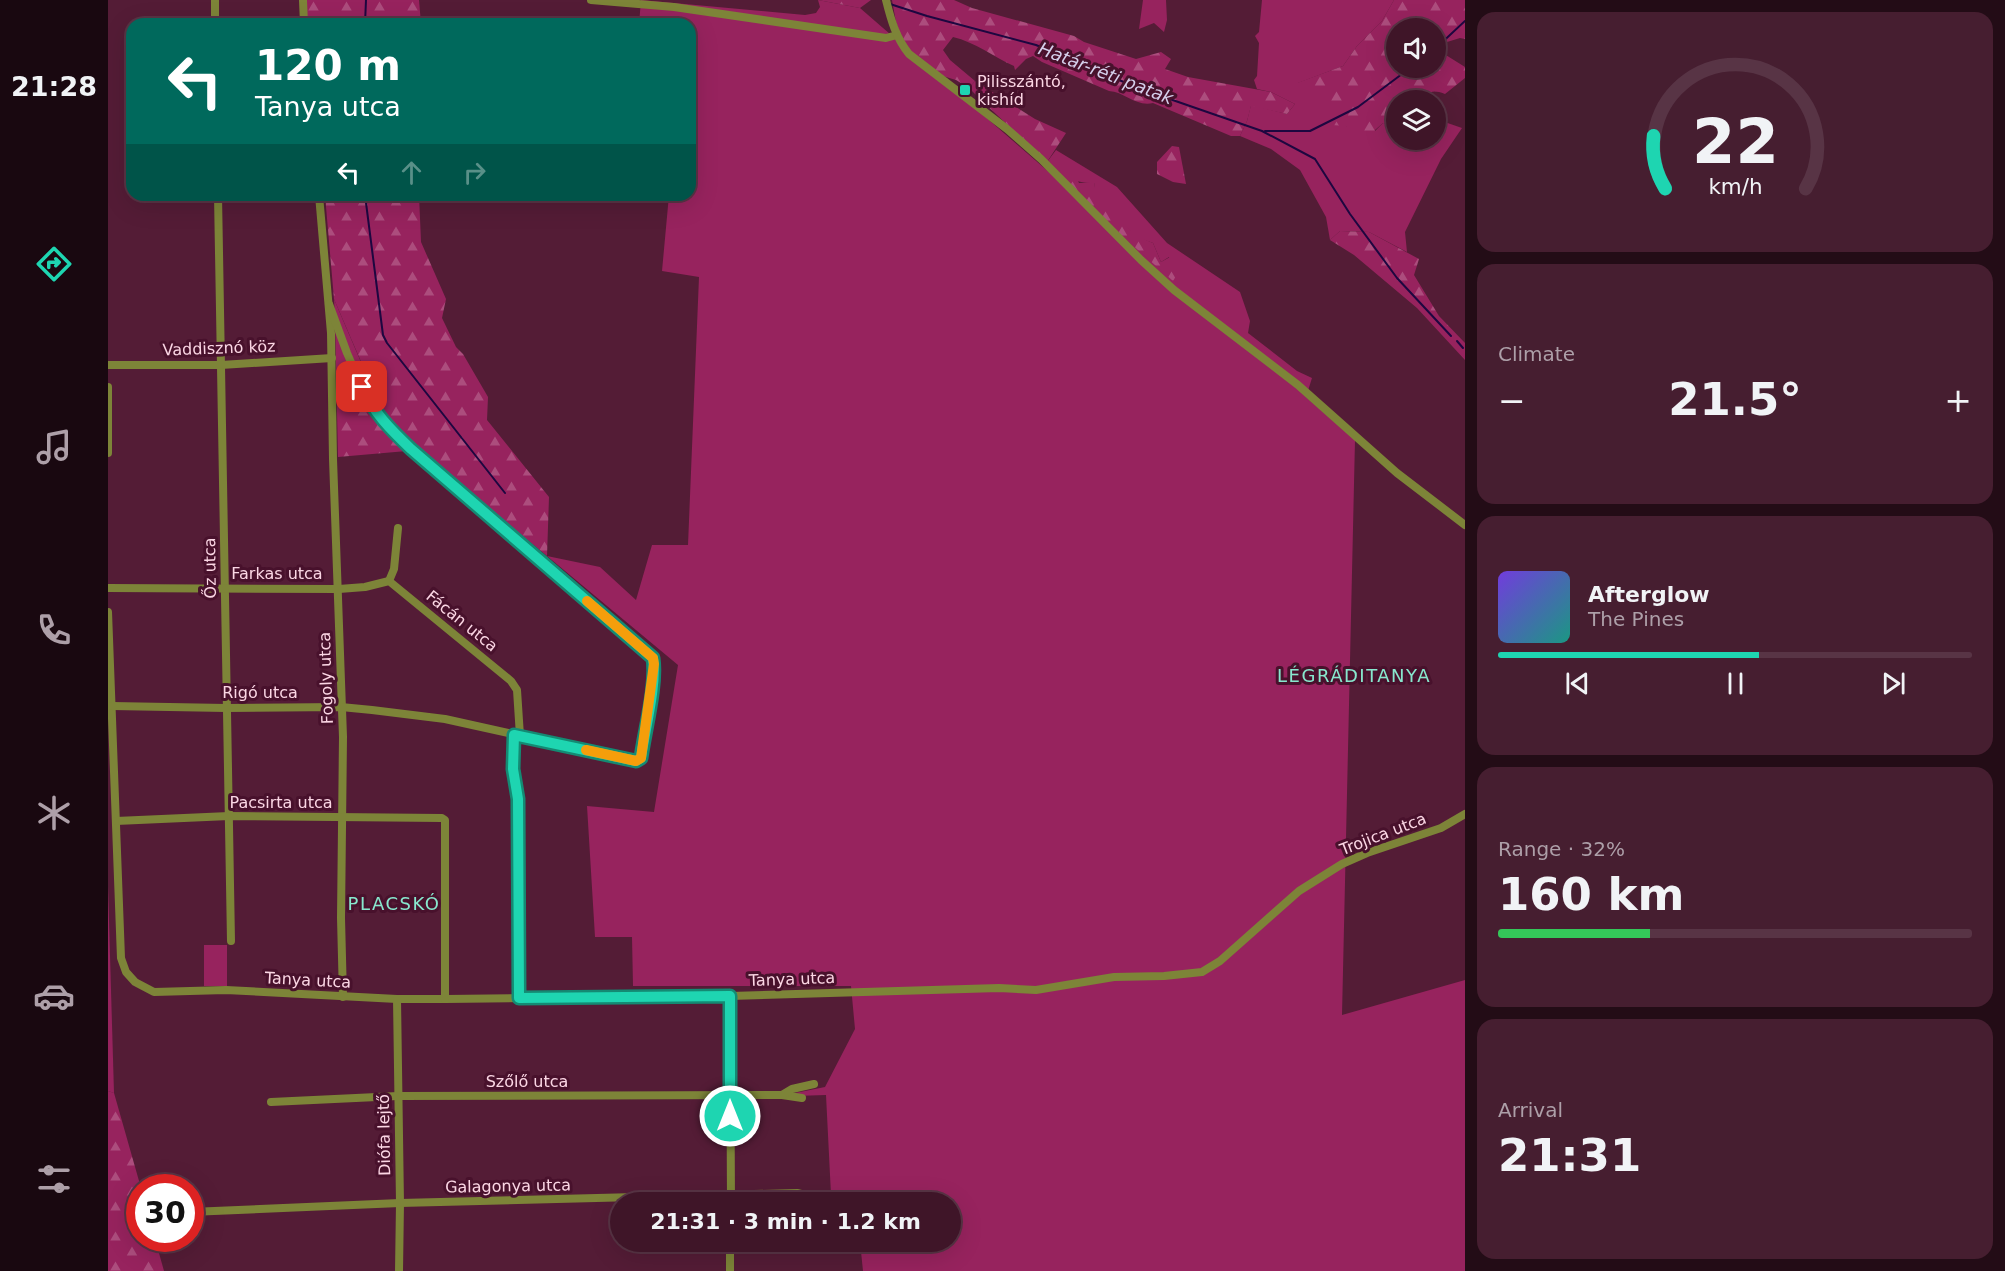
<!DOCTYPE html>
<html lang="en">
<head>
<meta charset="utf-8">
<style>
	:root { --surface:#3f1528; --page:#461e30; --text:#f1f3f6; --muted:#ad9fa8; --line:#583445; --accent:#1ed5b1 }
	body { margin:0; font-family:"DejaVu Sans",sans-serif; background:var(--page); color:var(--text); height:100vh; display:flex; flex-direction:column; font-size:22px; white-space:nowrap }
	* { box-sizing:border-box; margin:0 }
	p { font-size:20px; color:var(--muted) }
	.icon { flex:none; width:33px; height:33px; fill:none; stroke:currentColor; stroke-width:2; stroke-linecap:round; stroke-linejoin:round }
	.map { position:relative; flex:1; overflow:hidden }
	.details { display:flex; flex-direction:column; gap:12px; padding:12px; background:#230c16; width:540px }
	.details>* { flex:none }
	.banner { position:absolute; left:18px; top:18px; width:570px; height:183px; border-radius:18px; box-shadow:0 6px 24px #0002,0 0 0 2px var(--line); background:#00695c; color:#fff; overflow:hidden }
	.tools { position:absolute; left:1278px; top:18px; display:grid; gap:12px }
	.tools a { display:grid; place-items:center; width:60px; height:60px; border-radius:50%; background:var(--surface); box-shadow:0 6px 24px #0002,0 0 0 2px var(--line); font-size:30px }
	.speed { position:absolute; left:18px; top:1174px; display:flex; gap:12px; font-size:30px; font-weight:700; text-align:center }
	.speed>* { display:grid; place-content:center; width:78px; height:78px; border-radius:50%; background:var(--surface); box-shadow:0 6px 24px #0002,0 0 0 2px var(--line); line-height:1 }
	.speed .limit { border:9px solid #d22; background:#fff; color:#111 }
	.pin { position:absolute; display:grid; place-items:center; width:51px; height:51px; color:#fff; margin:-26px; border-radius:12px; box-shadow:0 3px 9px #0006 }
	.me { position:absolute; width:66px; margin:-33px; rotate:0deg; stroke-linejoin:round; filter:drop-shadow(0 0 4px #0008) }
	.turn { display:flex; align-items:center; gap:21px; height:126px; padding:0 30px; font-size:27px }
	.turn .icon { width:78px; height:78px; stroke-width:2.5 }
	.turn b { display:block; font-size:42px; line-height:51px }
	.lanes { display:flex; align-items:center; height:57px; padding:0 30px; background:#0003; justify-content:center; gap:30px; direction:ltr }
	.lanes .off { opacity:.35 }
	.big { font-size:45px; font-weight:600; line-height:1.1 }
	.details .card { flex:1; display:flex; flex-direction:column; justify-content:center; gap:9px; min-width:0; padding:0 21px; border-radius:18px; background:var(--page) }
	.details .dial { align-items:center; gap:0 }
	.dial svg { height:156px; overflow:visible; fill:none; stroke:var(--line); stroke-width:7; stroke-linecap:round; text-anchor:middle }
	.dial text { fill:var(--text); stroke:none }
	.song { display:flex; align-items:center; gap:18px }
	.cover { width:72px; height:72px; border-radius:9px; background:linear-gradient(135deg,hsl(260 70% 55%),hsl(170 70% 35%)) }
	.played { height:6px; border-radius:3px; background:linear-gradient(90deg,var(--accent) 55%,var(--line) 55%) }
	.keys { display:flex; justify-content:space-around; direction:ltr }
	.heat { display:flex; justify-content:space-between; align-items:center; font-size:33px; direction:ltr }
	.charge { height:9px; border-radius:4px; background:linear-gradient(90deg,#34c759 32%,var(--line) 0) }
	.trip { position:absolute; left:502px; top:1192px; width:351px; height:60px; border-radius:30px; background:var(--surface); box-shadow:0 6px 24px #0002,0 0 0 2px var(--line); font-weight:600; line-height:60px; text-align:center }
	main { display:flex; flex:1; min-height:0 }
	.menu { display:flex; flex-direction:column; width:108px; justify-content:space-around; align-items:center; background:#190810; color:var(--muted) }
	.menu .icon { width:42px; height:42px }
	.menu .selected { color:var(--accent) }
	.menu b { font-size:27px; color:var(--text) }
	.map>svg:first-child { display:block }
</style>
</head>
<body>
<main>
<nav class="menu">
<b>21:28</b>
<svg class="icon selected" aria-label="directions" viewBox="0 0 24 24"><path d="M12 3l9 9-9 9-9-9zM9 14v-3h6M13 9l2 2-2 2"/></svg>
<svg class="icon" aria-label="music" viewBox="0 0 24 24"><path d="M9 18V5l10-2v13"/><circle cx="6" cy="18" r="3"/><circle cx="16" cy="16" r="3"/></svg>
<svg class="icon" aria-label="phone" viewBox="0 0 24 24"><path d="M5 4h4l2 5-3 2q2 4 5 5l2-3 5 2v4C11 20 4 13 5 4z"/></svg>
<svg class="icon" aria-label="climate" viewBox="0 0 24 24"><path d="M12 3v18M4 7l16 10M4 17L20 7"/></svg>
<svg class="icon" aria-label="car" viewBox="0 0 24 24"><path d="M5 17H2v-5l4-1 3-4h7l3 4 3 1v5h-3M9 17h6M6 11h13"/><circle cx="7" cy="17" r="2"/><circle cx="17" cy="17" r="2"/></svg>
<svg class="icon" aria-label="filters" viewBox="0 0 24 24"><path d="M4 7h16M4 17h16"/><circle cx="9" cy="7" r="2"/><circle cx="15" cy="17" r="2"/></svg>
</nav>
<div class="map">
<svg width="1357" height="1271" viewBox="0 0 1357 1271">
	<defs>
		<pattern id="forest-firs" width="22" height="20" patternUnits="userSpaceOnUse" patternTransform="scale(1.5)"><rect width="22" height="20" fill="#97235e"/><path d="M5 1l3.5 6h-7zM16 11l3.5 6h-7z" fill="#ac4d7d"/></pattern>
	</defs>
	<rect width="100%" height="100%" fill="#541c36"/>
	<g fill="#97235e">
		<path d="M533 0 697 15 708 13 712 7 710 0 752 8 1065 280 1061 257 1053 262 1045 243 1028 237 985 192 987 183C964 183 955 176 939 162L948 150 1009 187 1059 243 1132 292 1142 321 1140 333 1189 371 1204 378 1198 397 1247 440 1234 1015 1357 980V1271H755L752 1242H843V1203H748L747 1194 723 1195 718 1095 687 1096 682 1094 717 1087 747 1029 743 986H525L524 937H487L479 806 546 812 570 665 439 556 492 567 528 600 544 545H580L591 277 554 271 561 195H582V24H531Z"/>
		<path d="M1035 0H1058L1059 20 1056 32 1046 23 1031 29Z"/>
		<path d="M1154 0H1286L1274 21 1249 46 1235 66 1190 83 1224 94 1238 126 1267 131 1275 123 1284 125 1288 124V140H1328V119L1354 128 1333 159 1297 232 1299 252 1261 232 1232 231 1222 240 1218 217 1192 170 1163 149 1132 136 1139 121 1143 105 1179 114 1187 104 1163 92 1149 89 1146 80 1149 76 1151 43 1147 36 1151 32Z"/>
		<path d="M867 81 881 90 872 99 861 88Z"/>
		<path d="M226 299 267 395 260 393 227 317Z"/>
		<path d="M0 886 6 1093 0 1091Z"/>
		<rect x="96" y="945" width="23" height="41"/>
	</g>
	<g fill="url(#forest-firs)" fill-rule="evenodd">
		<path d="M198 0H311L313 24H199Z"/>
		<path d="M710 0H763L752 8Z"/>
		<path d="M784 0H846L864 8 966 36 976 42 1028 59 1053 52 1063 59 1057 69 1080 77 1163 92 1187 104 1179 114 1143 106 1139 121 1132 136H1123L1045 103C1028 107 1017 92 1001 91L934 62 925 56 918 59 907 70 906 66C886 57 867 42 845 37L835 50 842 60 867 81 861 88 848 80 828 74 796 46 788 22Z"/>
		<path d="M1286 0H1357V39L1352 38 1339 42 1333 52 1357 67V78L1337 94C1319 87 1322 97 1309 100 1303 102 1295 100 1288 100V124L1284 125 1275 123 1267 130V135L1249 137 1238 126 1224 125 1216 109 1223 94 1204 96 1189 83 1235 66 1249 46 1274 21ZM1288 28H1328V68H1288Z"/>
		<path d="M881 90 927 119 958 133 939 162 872 99Z"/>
		<path d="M1064 146 1071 147 1078 184 1065 182 1049 174V162Z"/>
		<path d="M963 166 971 183 987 182 986 192 992 197 1001 195 1004 200 1000 206 1009 207C1016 228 1025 235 1045 243L1053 262 1062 257 1071 271 1065 281 1005 228 951 173Z"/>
		<path d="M217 195H311L313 242 338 299 334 318 348 347 355 354 380 397 379 420 441 497 439 556 310 450 230 457 227 317 259 393 267 394 226 299Z"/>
		<path d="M1232 231 1261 232 1311 259 1306 275 1331 316 1357 343V360L1309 308 1246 255 1222 240Z"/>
		<path d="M0 1091 6 1093 33 1188 32 1239H47L56 1271H0Z"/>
	</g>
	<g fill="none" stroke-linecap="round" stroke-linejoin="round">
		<g stroke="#1d0740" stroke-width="2">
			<path d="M782 4 819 16 928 45 1030 88 1154 131 1207 159 1242 214 1289 278 1343 336"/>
			<path d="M257 24 258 0"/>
			<path d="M1328 48 1357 21"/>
			<path d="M1157 131H1202L1250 107 1302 68"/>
			<path d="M257 195 275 335 279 343 397 493"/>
			<path d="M1349 341 1355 348"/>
		</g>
		<g stroke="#7d8438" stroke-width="8">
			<path d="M107 0V24"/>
			<path d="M195 0 196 24"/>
			<path d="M483 0 566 7 778 38 789 35"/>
			<path d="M778 0C783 20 788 38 801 54L899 129 933 159 1033 260 1066 290 1190 385 1289 473 1357 525"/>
			<path d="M110 195 123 941"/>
			<path d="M211 195 223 333 225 459 235 737 233 918 235 997"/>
			<path d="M0 365H113L224 358"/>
			<path d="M0 387V453"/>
			<path d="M281 581 286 569 290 528"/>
			<path d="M0 588 231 589 257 587 281 581 403 681 409 690 412 736"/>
			<path d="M0 612 13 958 18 972 27 982 46 992 118 990 289 999H337L622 996 891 988 928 990 1006 977 1056 976 1094 972 1112 961 1191 891 1234 864 1259 853 1333 828 1357 814"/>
			<path d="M4 706 118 708 233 707 264 710 337 719 528 761 533 758C537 730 549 685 545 658L303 449 279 426 261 403 239 353 221 304"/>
			<path d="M406 735 405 769 410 799 411 998"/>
			<path d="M8 821 121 816 334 818 337 820V999"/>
			<path d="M622 996 623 1203"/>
			<path d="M289 999 292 1203 291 1271"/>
			<path d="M674 1095 694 1098"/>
			<path d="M163 1102 290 1096 674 1095 684 1089 706 1084"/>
			<path d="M82 1212 292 1203 689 1193 718 1200"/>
			<path d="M622 1271V1242"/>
		</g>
	</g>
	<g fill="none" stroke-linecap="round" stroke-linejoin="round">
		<defs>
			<path id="route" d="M254 387C265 412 283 430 303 449L545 658C549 685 537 729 533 758L528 761 406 735 405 769 410 799 411 998 622 996V1116"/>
		</defs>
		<use href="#route" stroke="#148a73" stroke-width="15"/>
		<use href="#route" stroke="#1ed5b1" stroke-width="10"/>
		<path stroke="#f59e0b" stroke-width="10" d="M478 750 528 761 533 758 546 664 545 658 479 601"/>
	</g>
	<rect fill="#1ed5b1" stroke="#48112c" stroke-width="2" x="851" y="84" width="12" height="12" rx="3"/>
	<g text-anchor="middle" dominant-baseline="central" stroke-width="6" stroke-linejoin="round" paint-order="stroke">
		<g font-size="16" fill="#fbd6e4" stroke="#48112c" text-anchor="start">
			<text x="869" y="81">Pilisszántó,<tspan x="869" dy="18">kishíd</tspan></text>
		</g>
		<g font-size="16" fill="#fbd6e4" stroke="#48112c">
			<text transform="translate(111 348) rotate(-2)">Vaddisznó köz</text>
			<text transform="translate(102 568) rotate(-91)">Őz utca</text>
			<text x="169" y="573">Farkas utca</text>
			<text transform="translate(354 621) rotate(39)">Fácán utca</text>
			<text transform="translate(218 678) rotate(-92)">Fogoly utca</text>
			<text x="152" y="692">Rigó utca</text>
			<text x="173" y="802">Pacsirta utca</text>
			<text transform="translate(1275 834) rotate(-21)">Trojica utca</text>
			<text transform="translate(684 979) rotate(-2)">Tanya utca</text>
			<text transform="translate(200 980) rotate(3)">Tanya utca</text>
			<text x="419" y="1081">Szőlő utca</text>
			<text transform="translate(276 1135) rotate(-91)">Diófa lejtő</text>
			<text transform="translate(400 1186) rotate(-1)">Galagonya utca</text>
		</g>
		<g font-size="18" font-style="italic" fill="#d5cfeb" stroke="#48112c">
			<text transform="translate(998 73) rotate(21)">Határ-réti patak</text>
		</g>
		<g font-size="18" letter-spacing="1.5" fill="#88e8ce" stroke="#48112c">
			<text x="1246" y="675">LÉGRÁDITANYA</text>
			<text x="286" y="903">PLACSKÓ</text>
		</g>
	</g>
</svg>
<div class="tools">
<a><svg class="icon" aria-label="sound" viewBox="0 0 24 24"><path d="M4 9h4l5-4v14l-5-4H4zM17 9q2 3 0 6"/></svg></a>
<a><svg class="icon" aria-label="layers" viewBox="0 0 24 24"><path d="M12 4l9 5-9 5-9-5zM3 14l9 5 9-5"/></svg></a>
</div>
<div class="speed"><div class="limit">30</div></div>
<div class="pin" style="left:254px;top:387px;background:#d93025"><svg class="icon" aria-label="arrive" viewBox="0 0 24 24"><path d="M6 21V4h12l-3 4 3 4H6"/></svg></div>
<svg class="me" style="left:622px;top:1116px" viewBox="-20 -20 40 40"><circle r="17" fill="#1ed5b1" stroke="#fff" stroke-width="3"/><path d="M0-11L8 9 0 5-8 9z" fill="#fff"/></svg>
<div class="trip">21:31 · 3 min · 1.2 km</div>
<div class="banner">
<div class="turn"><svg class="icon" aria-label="left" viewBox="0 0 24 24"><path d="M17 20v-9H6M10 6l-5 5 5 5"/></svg><div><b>120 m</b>Tanya utca</div></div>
<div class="lanes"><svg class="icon" aria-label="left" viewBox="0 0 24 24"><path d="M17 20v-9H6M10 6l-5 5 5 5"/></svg><svg class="icon off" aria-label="ahead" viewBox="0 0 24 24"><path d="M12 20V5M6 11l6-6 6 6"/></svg><svg class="icon off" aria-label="right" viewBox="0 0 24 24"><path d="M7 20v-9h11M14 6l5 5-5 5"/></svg></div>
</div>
</div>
<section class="details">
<div class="card dial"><svg viewBox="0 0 100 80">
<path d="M14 69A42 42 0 1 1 86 69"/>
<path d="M14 69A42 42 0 0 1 8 42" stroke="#1ed5b1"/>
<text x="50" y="56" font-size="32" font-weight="700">22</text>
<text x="50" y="72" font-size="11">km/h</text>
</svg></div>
<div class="card"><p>Climate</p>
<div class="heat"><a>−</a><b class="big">21.5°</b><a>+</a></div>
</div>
<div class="card">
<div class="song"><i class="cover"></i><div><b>Afterglow</b><p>The Pines</p></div></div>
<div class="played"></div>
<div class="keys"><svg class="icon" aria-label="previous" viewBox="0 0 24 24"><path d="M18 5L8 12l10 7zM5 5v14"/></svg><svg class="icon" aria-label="pause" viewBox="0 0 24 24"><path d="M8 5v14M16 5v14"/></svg><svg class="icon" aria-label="next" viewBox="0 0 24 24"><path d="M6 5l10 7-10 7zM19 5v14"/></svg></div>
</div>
<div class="card"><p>Range · 32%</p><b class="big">160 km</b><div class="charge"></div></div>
<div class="card"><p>Arrival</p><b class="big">21:31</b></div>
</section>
</main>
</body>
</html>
